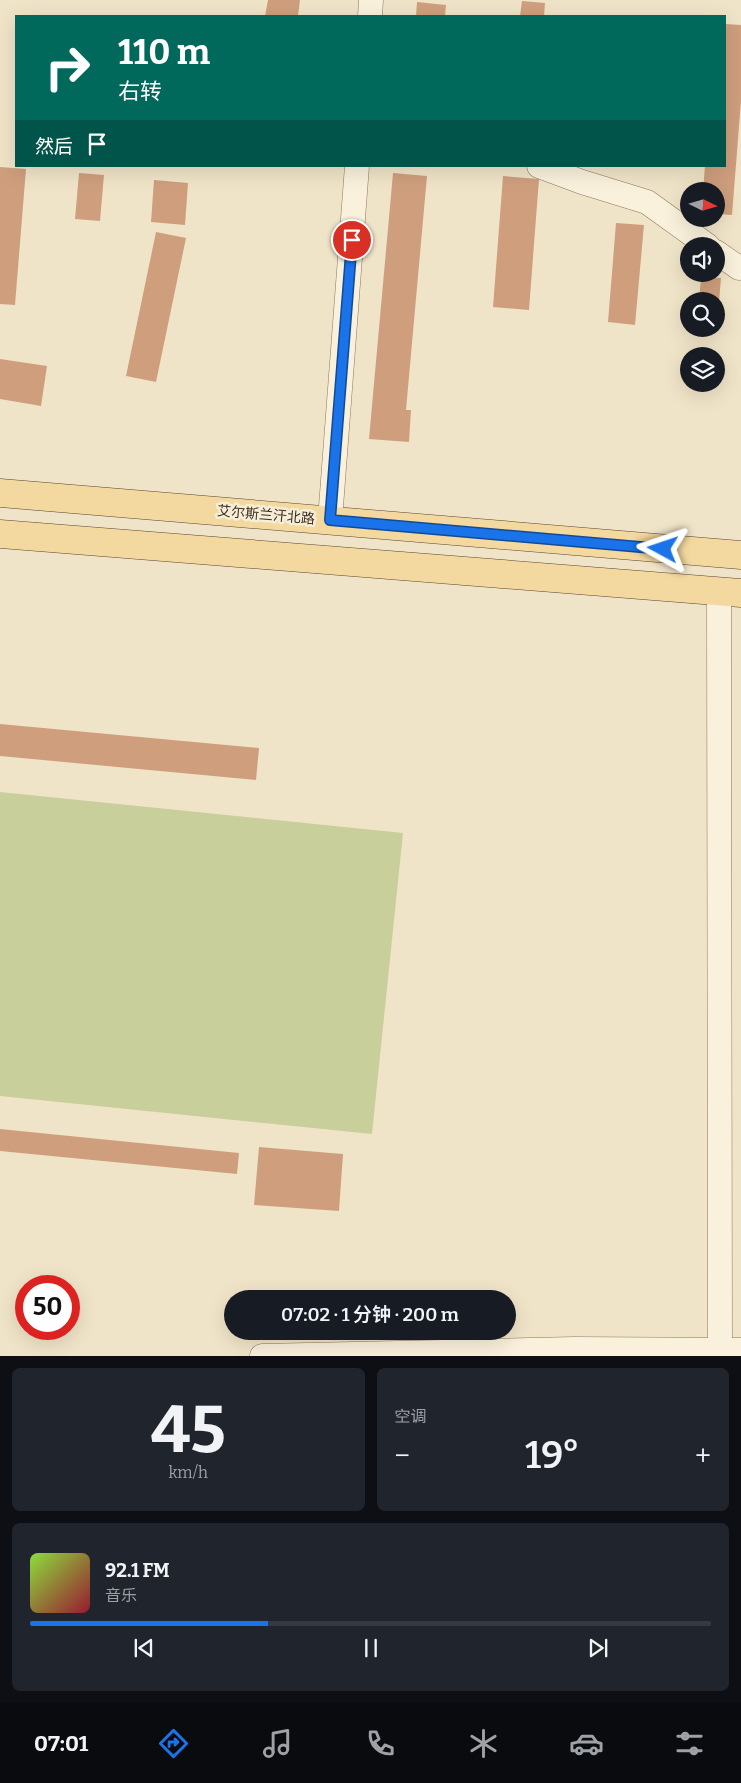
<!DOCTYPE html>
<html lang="zh">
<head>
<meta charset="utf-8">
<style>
	:root { --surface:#171b24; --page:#20242c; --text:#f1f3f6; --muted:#9ea1a6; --line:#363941; --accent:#1a73e8 }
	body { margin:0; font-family:Bitter,"Noto Sans SC",serif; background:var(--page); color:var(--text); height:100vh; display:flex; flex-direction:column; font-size:19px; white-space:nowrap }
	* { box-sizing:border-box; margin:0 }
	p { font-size:16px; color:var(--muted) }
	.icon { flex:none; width:28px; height:28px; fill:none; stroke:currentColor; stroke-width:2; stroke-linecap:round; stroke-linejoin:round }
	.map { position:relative; height:1356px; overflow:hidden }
	.side { display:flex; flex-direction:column; gap:12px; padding:12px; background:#0d0f14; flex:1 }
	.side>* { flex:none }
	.guide { position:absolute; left:15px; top:15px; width:711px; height:152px; border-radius:0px; box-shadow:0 5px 20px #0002; background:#00695c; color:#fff; overflow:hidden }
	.needle { width:32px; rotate:95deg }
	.tools { position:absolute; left:680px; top:182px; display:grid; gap:10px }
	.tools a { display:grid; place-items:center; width:45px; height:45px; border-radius:50%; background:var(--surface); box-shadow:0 5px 20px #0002; font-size:25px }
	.speed { position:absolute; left:15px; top:1275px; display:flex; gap:10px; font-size:25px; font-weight:700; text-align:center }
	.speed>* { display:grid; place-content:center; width:65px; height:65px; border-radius:50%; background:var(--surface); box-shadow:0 5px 20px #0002; line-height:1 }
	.speed .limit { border:8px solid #d22; background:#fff; color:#111 }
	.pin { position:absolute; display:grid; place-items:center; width:42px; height:42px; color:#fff; margin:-21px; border:2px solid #fff; border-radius:50%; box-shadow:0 1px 5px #0007 }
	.me { position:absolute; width:55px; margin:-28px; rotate:275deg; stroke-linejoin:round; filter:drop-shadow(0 0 4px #0008) }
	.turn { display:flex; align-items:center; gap:18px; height:105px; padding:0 20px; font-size:22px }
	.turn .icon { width:65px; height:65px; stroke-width:2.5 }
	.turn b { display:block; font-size:35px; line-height:42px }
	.then { display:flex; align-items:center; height:48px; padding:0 20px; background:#0003; gap:10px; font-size:19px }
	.big { font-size:38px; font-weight:600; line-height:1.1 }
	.side .tile { flex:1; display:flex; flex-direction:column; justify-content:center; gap:8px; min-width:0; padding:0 18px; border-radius:8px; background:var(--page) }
	.side .dial { align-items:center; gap:0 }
	.dial b { font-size:65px; line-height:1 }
	.song { display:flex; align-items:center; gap:15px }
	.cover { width:60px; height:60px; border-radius:8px; background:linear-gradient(135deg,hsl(90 70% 55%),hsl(350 70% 35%)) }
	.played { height:5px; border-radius:2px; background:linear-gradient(90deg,var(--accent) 35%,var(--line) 35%) }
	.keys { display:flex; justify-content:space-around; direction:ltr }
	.heat { display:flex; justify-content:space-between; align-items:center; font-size:28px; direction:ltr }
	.side .tiles { flex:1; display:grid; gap:12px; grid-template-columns:1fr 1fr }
	.tile:last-child { grid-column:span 2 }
	.trip { position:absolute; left:224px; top:1290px; width:292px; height:50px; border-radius:25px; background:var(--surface); box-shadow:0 5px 20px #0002; font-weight:600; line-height:50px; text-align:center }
	.tabs { display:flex; height:80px; justify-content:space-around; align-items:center; background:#090b0e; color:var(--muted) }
	.tabs .icon { width:35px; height:35px }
	.tabs .active { color:var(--accent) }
	.tabs b { font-size:22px; color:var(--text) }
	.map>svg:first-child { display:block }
</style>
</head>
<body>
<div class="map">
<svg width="741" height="1356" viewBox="0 0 741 1356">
	<rect width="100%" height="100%" fill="#f0e4c8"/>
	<path fill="#c9cf9b" d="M0 792 403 833 372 1134 0 1096Z"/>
	<g fill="#cf9f7d">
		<path d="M268 0H300L298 16H265Z"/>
		<path d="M522 1 545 3 544 16H520Z"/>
		<path d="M417 2 446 5 445 16H416Z"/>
		<path d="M725 24 741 25V101L732 215 716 214V191H703L705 166H725Z"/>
		<path d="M0 167 26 169 15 305 0 304Z"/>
		<path d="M79 173 104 175 100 221 75 219Z"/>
		<path d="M393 173 427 176 406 410H411L409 442 369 439Z"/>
		<path d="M503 176 539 179 529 310 493 307Z"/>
		<path d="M154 180 188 183 185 225 151 222Z"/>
		<path d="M616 223 644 225 635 325 608 322Z"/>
		<path d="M156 232 186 238 156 382 126 376Z"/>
		<path d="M701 277 721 278 718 314H716V301H699Z"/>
		<path d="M0 359 47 366 41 406 0 399Z"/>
		<path d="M0 724 259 748 256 780 0 756Z"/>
		<path d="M0 1129 239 1153 237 1174 0 1151Z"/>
		<path d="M259 1147 343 1154 339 1211 254 1205Z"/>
	</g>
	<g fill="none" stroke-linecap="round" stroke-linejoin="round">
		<defs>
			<g id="minor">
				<path d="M370 16 371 0"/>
				<path d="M539 166 582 182 647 202 708 246"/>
				<path d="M716 252 739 268"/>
				<path d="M330 520 357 166"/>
				<path d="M719 592 720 1356"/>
				<path d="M262 1356 574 1349 741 1350"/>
			</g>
			<g id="major">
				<path d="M0 493 741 555"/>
				<path d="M0 534 741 593"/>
			</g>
		</defs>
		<use href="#minor" stroke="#8d765c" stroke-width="25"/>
		<use href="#major" stroke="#5b4430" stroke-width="29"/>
		<use href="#minor" stroke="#faf1dc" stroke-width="24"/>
		<use href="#major" stroke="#f3d9a0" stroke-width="28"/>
	</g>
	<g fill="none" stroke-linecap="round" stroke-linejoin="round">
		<defs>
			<path id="route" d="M352 240 330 520 663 549"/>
		</defs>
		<use href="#route" stroke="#114b97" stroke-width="12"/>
		<use href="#route" stroke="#1a73e8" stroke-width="9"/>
	</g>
	<g text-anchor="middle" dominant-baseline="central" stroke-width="5" stroke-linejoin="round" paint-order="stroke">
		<g font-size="14" fill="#3d2e20" stroke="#f7eed8">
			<text transform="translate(266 515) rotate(5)">艾尔斯兰汗北路</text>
		</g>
	</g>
</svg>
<div class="tools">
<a><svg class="needle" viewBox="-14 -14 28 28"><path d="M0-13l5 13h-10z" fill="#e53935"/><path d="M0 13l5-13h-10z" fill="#9ea1a6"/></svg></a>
<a><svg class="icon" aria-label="sound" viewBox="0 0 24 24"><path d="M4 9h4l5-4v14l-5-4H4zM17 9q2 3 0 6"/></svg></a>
<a><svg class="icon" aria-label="search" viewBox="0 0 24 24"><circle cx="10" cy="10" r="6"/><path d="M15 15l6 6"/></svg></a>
<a><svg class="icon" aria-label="layers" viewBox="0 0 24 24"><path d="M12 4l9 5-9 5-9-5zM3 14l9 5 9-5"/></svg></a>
</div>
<div class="speed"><div class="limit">50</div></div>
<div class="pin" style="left:352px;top:240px;background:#d93025"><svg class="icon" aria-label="arrive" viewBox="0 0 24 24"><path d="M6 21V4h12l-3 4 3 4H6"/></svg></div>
<svg class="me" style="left:663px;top:549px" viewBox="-20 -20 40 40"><path d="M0-17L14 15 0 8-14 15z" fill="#1a73e8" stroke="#fff" stroke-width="4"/></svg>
<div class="trip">07:02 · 1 分钟 · 200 m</div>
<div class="guide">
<div class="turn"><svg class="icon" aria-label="right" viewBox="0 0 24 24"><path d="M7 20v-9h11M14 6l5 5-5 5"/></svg><div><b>110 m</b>右转</div></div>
<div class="then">然后<svg class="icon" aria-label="arrive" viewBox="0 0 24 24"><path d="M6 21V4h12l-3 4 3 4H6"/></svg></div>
</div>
</div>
<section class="side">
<div class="tiles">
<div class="tile dial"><b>45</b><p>km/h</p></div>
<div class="tile"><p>空调</p>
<div class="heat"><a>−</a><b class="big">19°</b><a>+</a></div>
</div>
<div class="tile">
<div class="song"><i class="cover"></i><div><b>92.1 FM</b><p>音乐</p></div></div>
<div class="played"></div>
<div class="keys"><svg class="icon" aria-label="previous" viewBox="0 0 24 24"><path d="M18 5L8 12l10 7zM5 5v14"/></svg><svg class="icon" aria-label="pause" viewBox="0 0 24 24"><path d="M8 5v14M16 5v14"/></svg><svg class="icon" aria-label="next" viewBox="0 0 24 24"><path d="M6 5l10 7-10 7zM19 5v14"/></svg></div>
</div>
</div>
</section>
<nav class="tabs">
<b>07:01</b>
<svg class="icon active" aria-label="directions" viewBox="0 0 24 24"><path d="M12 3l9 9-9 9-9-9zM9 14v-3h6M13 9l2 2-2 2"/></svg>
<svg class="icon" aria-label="music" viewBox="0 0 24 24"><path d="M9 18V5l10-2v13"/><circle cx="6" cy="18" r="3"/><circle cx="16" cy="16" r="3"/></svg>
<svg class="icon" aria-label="phone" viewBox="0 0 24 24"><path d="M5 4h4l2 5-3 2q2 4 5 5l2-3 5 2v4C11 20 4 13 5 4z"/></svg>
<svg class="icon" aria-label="climate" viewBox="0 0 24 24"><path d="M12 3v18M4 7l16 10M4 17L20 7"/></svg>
<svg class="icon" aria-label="car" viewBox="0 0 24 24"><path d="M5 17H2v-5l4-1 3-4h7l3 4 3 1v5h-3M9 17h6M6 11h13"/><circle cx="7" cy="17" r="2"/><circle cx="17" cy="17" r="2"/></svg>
<svg class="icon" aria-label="filters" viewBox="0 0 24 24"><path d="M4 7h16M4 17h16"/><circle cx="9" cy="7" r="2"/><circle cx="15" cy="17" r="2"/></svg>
</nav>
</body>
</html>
